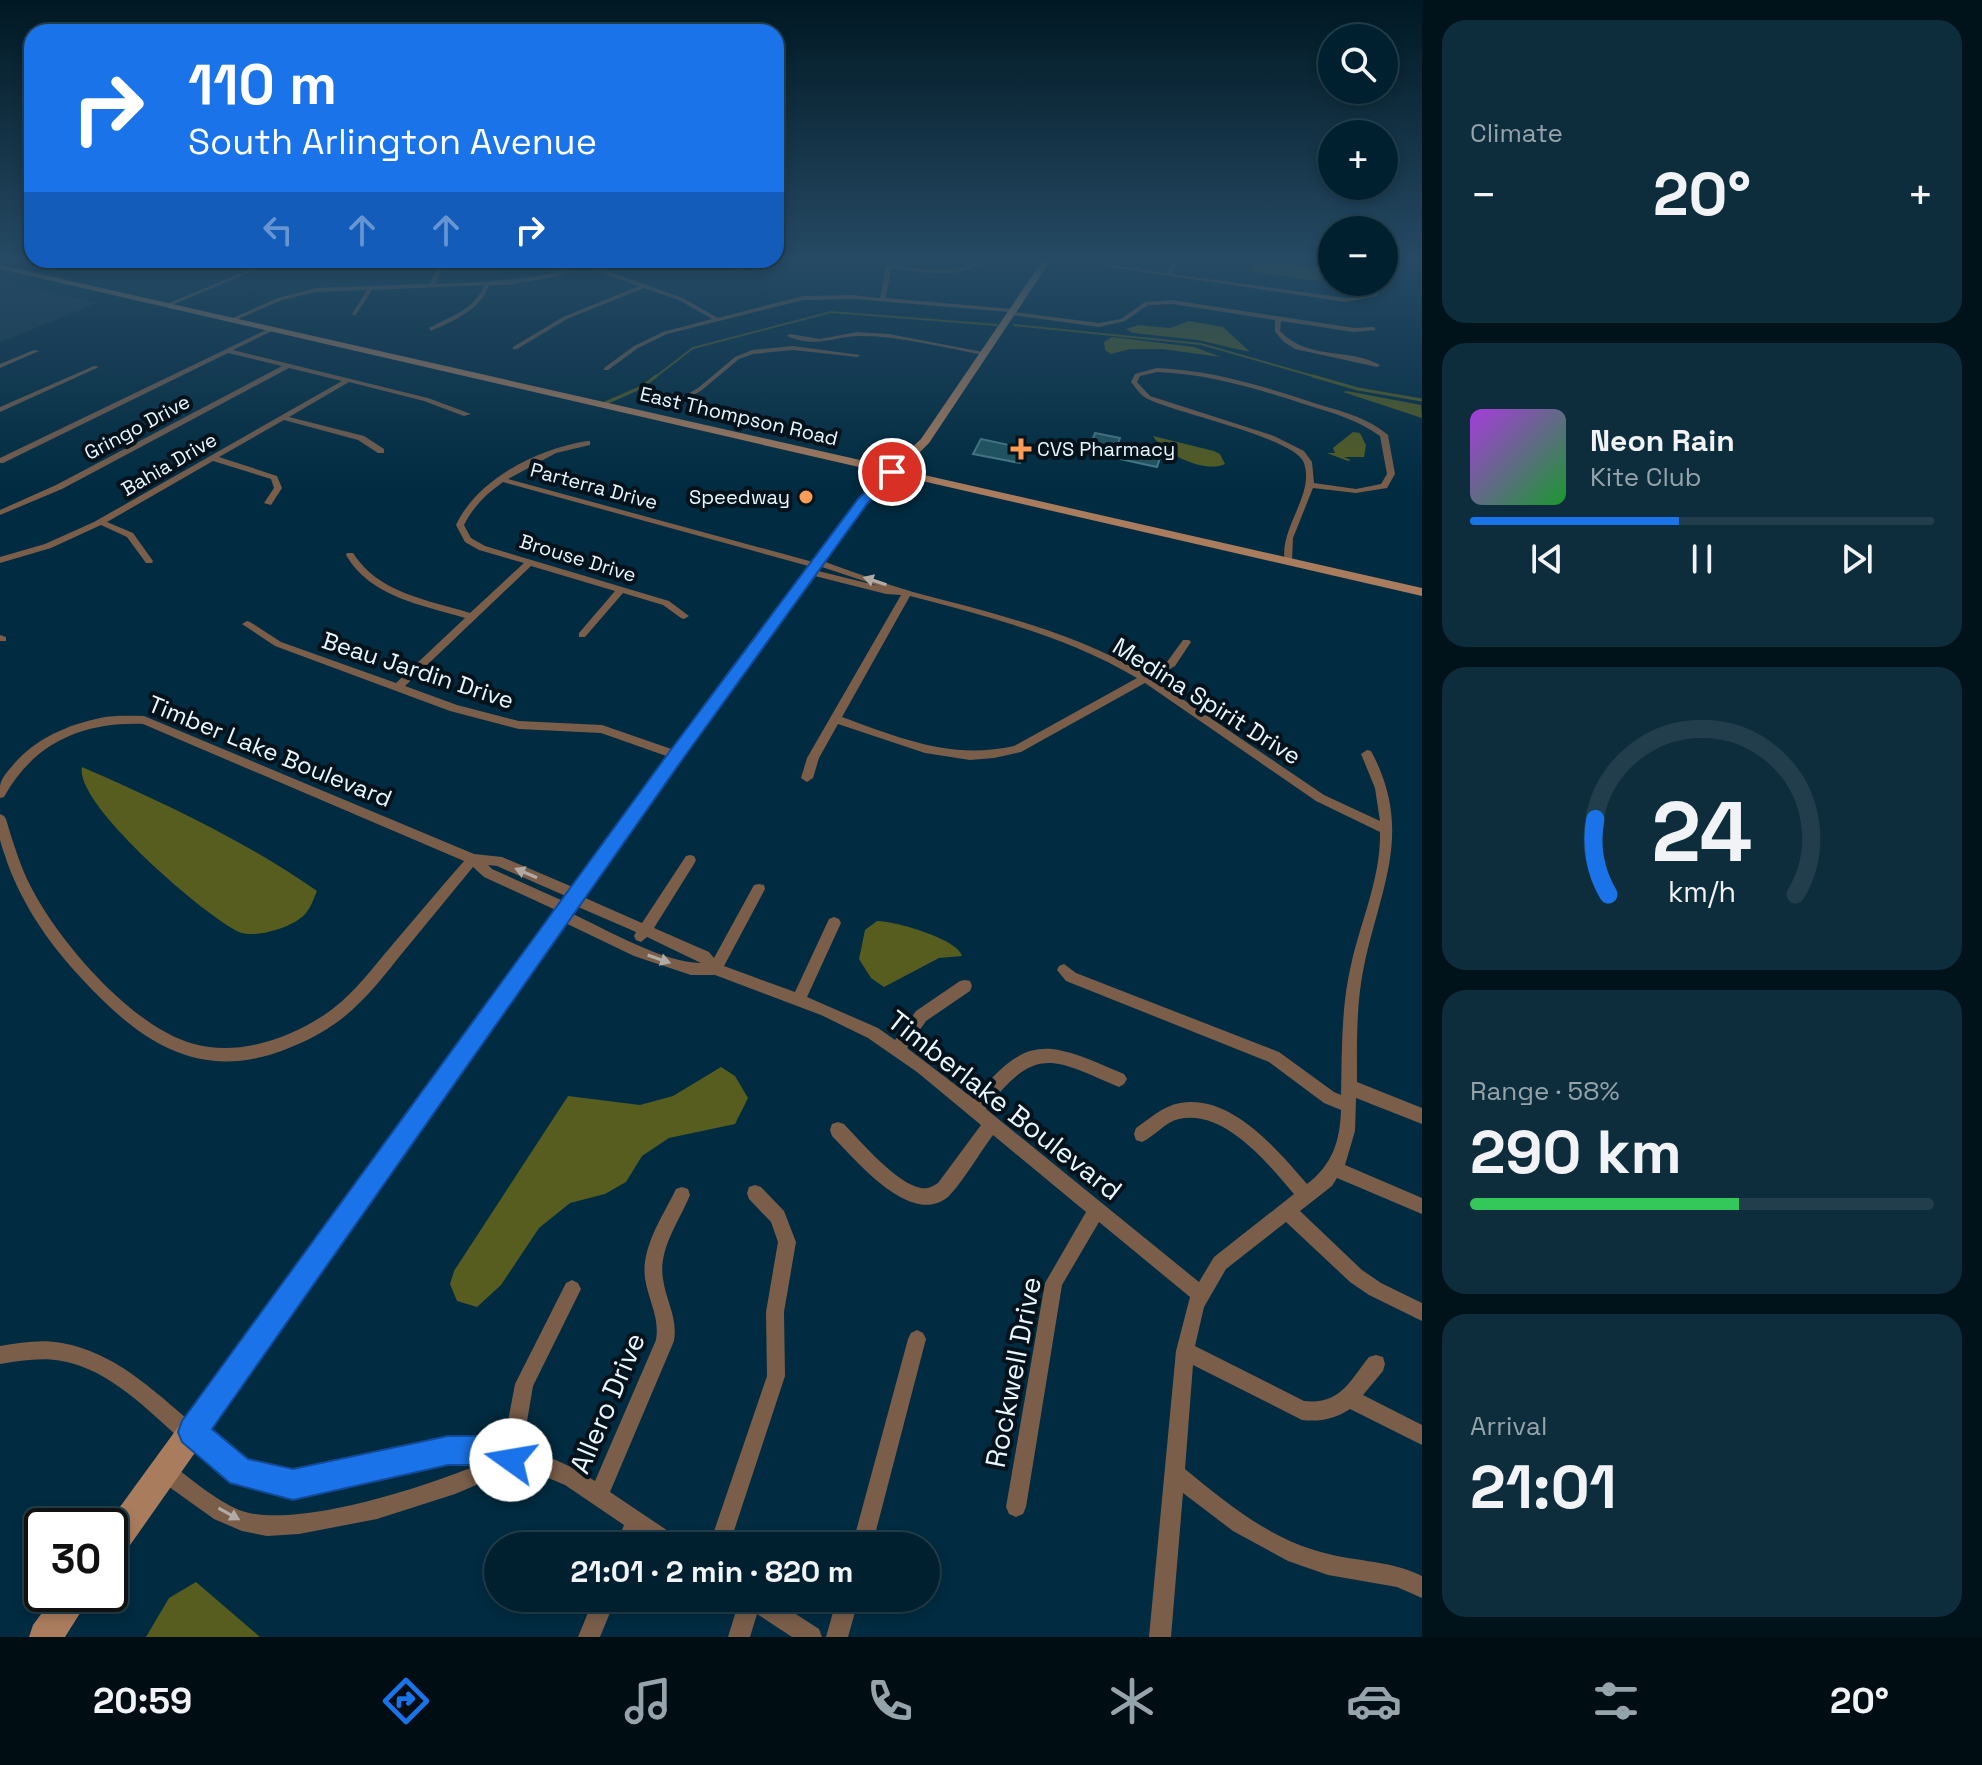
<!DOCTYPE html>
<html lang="en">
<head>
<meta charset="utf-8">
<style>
	:root { --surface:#002030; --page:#0e2d3c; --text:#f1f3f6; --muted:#95a3ab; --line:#223e4c; --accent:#1a73e8 }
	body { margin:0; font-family:"Space Grotesk",sans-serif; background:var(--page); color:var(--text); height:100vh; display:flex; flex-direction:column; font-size:30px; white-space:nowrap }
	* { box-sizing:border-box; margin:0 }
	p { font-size:26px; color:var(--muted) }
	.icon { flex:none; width:44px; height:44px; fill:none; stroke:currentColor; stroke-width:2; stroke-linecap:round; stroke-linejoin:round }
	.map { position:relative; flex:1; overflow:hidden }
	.details { display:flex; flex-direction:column; gap:20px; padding:20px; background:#00121a; width:560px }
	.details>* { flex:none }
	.hud { position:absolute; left:24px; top:24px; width:760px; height:244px; border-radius:24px; box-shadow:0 4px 12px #0003,0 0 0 2px var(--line); background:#1a73e8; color:#fff; overflow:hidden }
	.buttons { position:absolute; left:1318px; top:24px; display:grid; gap:16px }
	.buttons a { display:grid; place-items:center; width:80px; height:80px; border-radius:50%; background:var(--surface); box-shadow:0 4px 12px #0003,0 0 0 2px var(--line); font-size:40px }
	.speed { position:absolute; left:24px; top:1508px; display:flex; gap:16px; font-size:40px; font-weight:700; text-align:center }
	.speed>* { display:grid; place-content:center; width:104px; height:104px; border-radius:50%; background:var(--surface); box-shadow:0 4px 12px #0003,0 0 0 2px var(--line); line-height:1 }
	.speed .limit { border:4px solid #111; border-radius:12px; background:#fff; color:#111 }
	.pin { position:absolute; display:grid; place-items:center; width:68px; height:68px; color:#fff; margin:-34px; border:4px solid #fff; border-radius:50%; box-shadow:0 2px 8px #0007 }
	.me { position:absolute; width:88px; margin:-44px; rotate:283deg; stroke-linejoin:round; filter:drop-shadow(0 0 6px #0008) }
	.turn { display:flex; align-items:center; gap:28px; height:168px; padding:0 32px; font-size:36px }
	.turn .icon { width:104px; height:104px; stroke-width:2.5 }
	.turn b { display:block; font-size:56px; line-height:68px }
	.lanes { display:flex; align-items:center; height:76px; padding:0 32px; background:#0003; justify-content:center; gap:40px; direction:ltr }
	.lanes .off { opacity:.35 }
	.big { font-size:60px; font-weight:800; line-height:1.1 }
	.details .widget { flex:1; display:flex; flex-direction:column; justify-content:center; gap:12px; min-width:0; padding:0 28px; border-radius:24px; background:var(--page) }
	.details .dial { align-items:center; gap:0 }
	.dial svg { height:208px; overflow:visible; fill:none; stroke:var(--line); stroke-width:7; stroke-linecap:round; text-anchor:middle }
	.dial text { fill:var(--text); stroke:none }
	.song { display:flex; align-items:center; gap:24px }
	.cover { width:96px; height:96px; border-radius:12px; background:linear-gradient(135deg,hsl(280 70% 55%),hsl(130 70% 35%)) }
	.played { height:8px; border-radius:4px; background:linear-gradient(90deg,var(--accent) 45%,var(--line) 45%) }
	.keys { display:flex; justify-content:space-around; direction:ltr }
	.heat { display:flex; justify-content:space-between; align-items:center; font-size:44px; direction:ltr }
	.charge { height:12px; border-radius:6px; background:linear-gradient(90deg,#34c759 58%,var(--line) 0) }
	.trip { position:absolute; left:484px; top:1532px; width:456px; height:80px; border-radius:40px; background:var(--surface); box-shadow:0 4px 12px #0003,0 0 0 2px var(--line); font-weight:800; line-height:80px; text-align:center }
	.dock { display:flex; height:128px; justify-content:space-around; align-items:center; background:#000d13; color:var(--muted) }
	.dock .icon { width:56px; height:56px }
	.dock .current { color:var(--accent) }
	.dock b { font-size:36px; color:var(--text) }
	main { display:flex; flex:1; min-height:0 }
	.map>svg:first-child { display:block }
</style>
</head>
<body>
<main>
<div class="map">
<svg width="1422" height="1637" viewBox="0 0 1422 1637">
	<rect width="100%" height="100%" fill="#002b40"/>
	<path fill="#11374b" d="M0 280 98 303 0 342Z"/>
	<g fill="#565d1f">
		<path d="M1255 260 1317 267 1322 270 1323 278 1317 281 1241 270 1252 267Z"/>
		<path d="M1189 321 1223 327 1250 352 1198 340 1133 333 1126 329 1138 325 1170 328Z"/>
		<path d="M1112 337 1194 347 1221 357 1162 349H1130L1111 354 1105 350 1104 342Z"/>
		<path d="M1347 391 1421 405 1422 418 1343 392Z"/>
		<path d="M1353 432 1360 433 1366 445 1364 457H1344L1351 460 1348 461 1327 453H1335L1333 448Z"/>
		<path d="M1153 436 1214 451 1220 454 1225 464C1204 474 1163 453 1153 436Z"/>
		<path d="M82 767C164 803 244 840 317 891 314 898 311 907 306 913 295 927 255 939 239 932 205 916 74 804 82 767Z"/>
		<path d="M877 921C895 921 958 939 962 956L939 958 884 987 871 978 859 959 865 930Z"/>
		<path d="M721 1067 735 1076 748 1098 735 1124 669 1138 642 1156 626 1182 605 1194 570 1203 539 1228 501 1285 477 1307 457 1301 450 1284 454 1271 568 1096 640 1105 673 1096Z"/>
		<path d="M196 1582 260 1637H146L169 1598Z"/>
	</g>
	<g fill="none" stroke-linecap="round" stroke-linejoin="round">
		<g stroke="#565d1f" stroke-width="2">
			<path d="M1014 325 1201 344 1320 378"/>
			<path d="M654 378 693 348 831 312 997 325"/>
		</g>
		<g stroke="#565d1f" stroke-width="3">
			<path d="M1313 376 1358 389 1422 400"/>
			<path d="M603 404 642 387 656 376"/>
		</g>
	</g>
	<g fill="#1f5460" stroke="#477b87" stroke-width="2">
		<path d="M1095 433 1120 438 1116 449 1160 458 1157 467 1088 452Z"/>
		<path d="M981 439 1023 448 1027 449 1020 463 973 454Z"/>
	</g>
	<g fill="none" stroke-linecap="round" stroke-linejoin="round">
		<g fill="#7a5e4a" fill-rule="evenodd">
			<path d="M240 260 266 262 279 260 167 307 162 306 261 265Z"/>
			<path d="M440 260H446L435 284C473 283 510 281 548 274 566 271 584 260 602 260L589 265 683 298 718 318 803 296 853 295 880 298 887 260H893L892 265C914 267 938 273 960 268 969 267 976 261 985 260 959 281 922 271 891 268L886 298 1013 309 1015 312 1099 323 1121 319 1145 302 1172 300 1354 328 1374 327 1376 330 1354 332 1281 321 1280 331C1309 361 1347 347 1380 365L1377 367 1295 349 1284 342 1275 332V320L1172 304 1148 305 1125 321 1099 327 1012 315 1009 312 853 299 803 300 667 334 638 348 608 370H604V368L634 346 663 332 712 319 679 300 644 288 567 319 517 349H513V347L563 317 639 286 583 267 554 277 506 285H489C481 310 453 321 431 331L429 328C449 317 476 309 484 285L372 290 355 316 352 314 367 290 316 292 282 300 231 322 226 321 278 298 316 288 430 284Z"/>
			<path d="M699 260C712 260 724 267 737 267 754 268 775 260 794 260L737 271Z"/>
			<path d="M1177 260H1184L1176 265 1172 274 1346 298 1371 295 1373 282H1379L1377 296 1346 302 1109 267 1112 265 1167 273 1172 263Z"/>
			<path d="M270 328 272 331 233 350 428 398 471 414 464 416 424 401 349 382 289 417 364 436 384 449V453H378L358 440 284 420 219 457 277 476 282 488 271 505 264 503 274 488 271 479 213 461 107 522 133 533 153 561 152 563H146L127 537 101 525 51 548 0 563V557L45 544 94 522 342 381 289 368 62 489 0 515V510L56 485 282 366 228 353 3 463H0V458Z"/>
			<path d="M857 332 889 334 988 353 985 355C944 348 902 336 861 336 832 336 818 349 787 336L790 334 820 339Z"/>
			<path d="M793 346 860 355 857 357 793 350 753 354 739 359 702 390 668 410 662 409 698 388 735 357 752 350Z"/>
			<path d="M34 350 39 351 0 368V364Z"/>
			<path d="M94 366 99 367 0 412V407Z"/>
			<path d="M1157 368C1211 370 1263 386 1314 403 1340 411 1367 417 1388 435L1395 474 1387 488 1356 493 1313 488 1293 538 1292 561 1291 563H1285C1278 528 1315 496 1304 463 1296 438 1175 413 1148 399 1141 396 1136 388 1131 382L1135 374ZM1157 372C1209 374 1258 389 1307 405 1333 413 1358 420 1380 436L1387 474 1381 484 1356 489 1314 483 1312 462 1304 451 1274 436 1150 396 1137 382 1140 376Z"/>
			<path d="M587 441H590V445L556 453 508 479 813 562 820 560C851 571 882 583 913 592 993 613 1073 632 1145 674L1167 662 1183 640H1189L1191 642 1175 666 1153 679 1324 795 1380 821 1375 788 1361 754 1367 750 1371 751C1414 831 1381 886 1364 966 1356 1004 1357 1043 1357 1082L1422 1108V1124L1356 1098 1355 1131 1345 1165 1422 1198V1214L1337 1178 1332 1186 1300 1211 1362 1270 1381 1283 1422 1303V1321L1369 1295 1350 1282 1286 1222 1226 1269 1204 1307 1195 1346 1304 1401C1340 1405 1349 1382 1369 1357L1376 1355 1383 1357 1385 1364 1383 1371 1363 1395 1422 1425V1445L1350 1409C1335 1419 1320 1422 1302 1420L1193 1365 1185 1469C1224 1501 1265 1535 1314 1550 1350 1562 1388 1559 1422 1576V1598L1397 1587 1328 1575 1288 1561 1233 1531 1183 1493 1171 1637H1149L1176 1351 1190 1297 1099 1222 1062 1285 1026 1507 1023 1514 1016 1517 1009 1514 1006 1507 1045 1283 1086 1212 993 1135C981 1151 962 1183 949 1196 912 1229 856 1160 832 1136L830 1130 832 1124 838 1122 844 1124C861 1142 897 1184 921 1188 928 1189 932 1187 938 1183L981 1125 917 1072 868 1038 821 1015 715 975H691L634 956 557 919 555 915 558 911 484 877 473 867C450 895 427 923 404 951 387 972 371 993 351 1011 333 1027 312 1039 289 1048 201 1084 141 1043 82 979 50 945 23 906 7 862 5 854 1 846 0 839 0 831 0 822 0 814L4 816 6 819C13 842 20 866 31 887 59 942 133 1028 194 1044 236 1056 285 1040 321 1017 350 999 371 970 393 944 417 916 440 888 464 861L143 724C82 722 34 743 4 797L0 798C0 794 0 790 0 786 1 778 8 771 13 765 35 739 67 725 100 718 115 715 129 716 144 716L474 854 502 857 582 891 583 897 642 923 686 856 690 855 694 856 696 860 694 864 654 928 709 952 714 958 754 885 759 884 764 885 765 889 724 966 795 992 829 919 834 917 839 919 841 923 807 997 878 1028 895 1040 916 1011 960 981 965 980 970 981 972 986 970 991 926 1021 907 1048 974 1099C1029 1030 1050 1043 1124 1074L1127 1079 1124 1084 1119 1087C1051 1058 1036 1045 986 1109L1199 1282 1214 1257 1294 1194C1268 1164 1225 1109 1179 1119 1165 1122 1155 1136 1142 1142L1136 1140 1134 1134 1136 1128C1149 1119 1163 1106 1180 1103 1232 1094 1277 1150 1307 1184 1332 1165 1340 1142 1341 1110L1324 1103 1269 1062 1066 981 1057 970 1059 966 1064 964 1076 973 1279 1052 1334 1092 1341 1095C1342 1052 1341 1007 1351 965 1361 920 1381 878 1380 832L1316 801 1145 683 1021 752 994 758 970 760 925 753 838 724 819 758 813 778 807 782 801 778 807 758 901 595 886 594 807 574 805 572 810 569 879 586 819 566 812 567 503 482C486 494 473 507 464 525L471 538 485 546 669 601 689 616 684 619 681 618 663 605 623 593 585 637H579V633L615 591 531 566 405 686 457 705 519 721 602 725 680 752 682 755 680 758H672L601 733 519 729 450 711 275 646 242 624 247 621 250 622 281 642 396 683 465 618C422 605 370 597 346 555L347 553H353C378 593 428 600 470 613L524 563 479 550 465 542 456 525C478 478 538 449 587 441ZM910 596C987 616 1068 637 1137 678L1014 746C951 760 900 738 842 717ZM488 865 497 866 568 897 569 903 636 932 634 936 636 940 641 942 647 937 701 963C664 963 605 929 571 913L574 909 572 905 492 869Z"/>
			<path d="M0 635 6 637V641H0Z"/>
			<path d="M755 1185 761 1187 784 1211 796 1242 784 1312 785 1376 729 1546H709L767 1376 766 1312 778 1242 771 1222 749 1199 747 1193 749 1187Z"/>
			<path d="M682 1187 688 1189 690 1195C679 1222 658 1249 663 1279 666 1301 678 1318 674 1341L610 1492 680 1539 683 1546H655L640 1536 636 1546H616L624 1525 565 1485 534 1472 512 1470 455 1494 377 1519 299 1534 267 1536 242 1531 214 1519 158 1479 155 1472 158 1465 165 1462 172 1465C193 1480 215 1500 239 1510 294 1531 431 1485 485 1462L448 1460 293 1494 234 1479 192 1444 184 1442C148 1411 111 1370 62 1361 41 1357 20 1361 0 1364V1346C20 1343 41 1339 62 1343 114 1352 153 1390 192 1423L200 1425 246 1463 293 1474 448 1440 482 1441 503 1448 515 1384 566 1283 572 1280 578 1283 581 1289 533 1386 522 1451C547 1453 574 1468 595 1481L656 1340C660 1317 648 1300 645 1278 641 1247 663 1216 676 1189Z"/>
			<path d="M917 1330 923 1333 926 1339 872 1546H852L908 1339 911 1333Z"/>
			<path d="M594 1598H616L600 1637H578Z"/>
			<path d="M740 1598H771L819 1629 822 1637H792L757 1614 750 1637H728Z"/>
			<path d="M837 1598H859L848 1637H826Z"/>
		</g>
		<g fill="#a97c5d" fill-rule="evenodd">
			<path d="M1043 260H1051L929 443 902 470 1422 588V596L896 475 866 504 682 759 121 1558 110 1563V1526H106L670 751 858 498 885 473 0 269V265L891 467 921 439Z"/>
			<path d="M56 1594H92L65 1637H29L33 1625Z"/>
		</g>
	</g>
	<defs><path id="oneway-solid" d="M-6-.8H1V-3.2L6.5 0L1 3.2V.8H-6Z" transform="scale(2)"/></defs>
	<g fill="#b2aaa4">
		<use href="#oneway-solid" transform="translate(875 581) rotate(-162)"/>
		<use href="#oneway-solid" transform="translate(526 873) rotate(-157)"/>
		<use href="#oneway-solid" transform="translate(659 959) rotate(19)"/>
		<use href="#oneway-solid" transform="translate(229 1514) rotate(29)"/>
	</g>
	<linearGradient id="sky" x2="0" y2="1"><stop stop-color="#001823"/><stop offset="0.53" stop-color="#264a64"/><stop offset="1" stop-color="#264a64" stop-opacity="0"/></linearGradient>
	<rect width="1422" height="489" fill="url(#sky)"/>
	<path fill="#1a73e8" stroke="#114b97" stroke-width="2" d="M888 469 898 472 867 504 682 760 212 1429 248 1459 293 1469 448 1436H482L522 1449 526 1460 522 1470 511 1475 482 1465H448L293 1500 230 1483 182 1442 178 1432 182 1421 670 751 858 499Z"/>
	<g fill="#fd9d55" stroke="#03121b" stroke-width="3">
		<path d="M1017 437h8v8h8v8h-8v8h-8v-8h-8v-8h8z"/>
		<circle cx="806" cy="497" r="8"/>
	</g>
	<g text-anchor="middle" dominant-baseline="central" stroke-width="8" stroke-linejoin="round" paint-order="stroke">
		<g font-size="20" fill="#eaf7ff" stroke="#03121b">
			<text transform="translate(739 416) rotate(13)">East Thompson Road</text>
			<text transform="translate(137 427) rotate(-28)">Gringo Drive</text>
			<text transform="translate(169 464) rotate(-30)">Bahia Drive</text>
			<text transform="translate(594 486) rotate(15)">Parterra Drive</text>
			<text transform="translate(578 558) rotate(17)">Brouse Drive</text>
		</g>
		<g font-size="20" fill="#eaf7ff" stroke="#03121b" text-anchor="start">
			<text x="1037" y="449">CVS Pharmacy</text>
			<text x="790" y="497" text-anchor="end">Speedway</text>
		</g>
		<g font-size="24" fill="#eaf7ff" stroke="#03121b">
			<text transform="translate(418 670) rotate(18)">Beau Jardin Drive</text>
			<text transform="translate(1207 701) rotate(32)">Medina Spirit Drive</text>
			<text transform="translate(270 751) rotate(22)">Timber Lake Boulevard</text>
		</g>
		<g font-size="28" fill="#eaf7ff" stroke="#03121b">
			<text transform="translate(1005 1105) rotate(38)">Timberlake Boulevard</text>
			<text transform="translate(1013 1372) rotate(-79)">Rockwell Drive</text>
			<text transform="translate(607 1403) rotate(-67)">Allero Drive</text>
		</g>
	</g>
</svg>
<div class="buttons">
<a><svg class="icon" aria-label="search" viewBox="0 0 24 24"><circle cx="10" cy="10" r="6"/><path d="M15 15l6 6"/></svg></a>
<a>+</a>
<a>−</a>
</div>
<div class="speed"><div class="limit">30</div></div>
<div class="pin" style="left:892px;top:472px;background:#d93025"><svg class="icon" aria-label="arrive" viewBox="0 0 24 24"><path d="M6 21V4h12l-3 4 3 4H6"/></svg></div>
<svg class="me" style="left:511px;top:1460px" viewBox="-20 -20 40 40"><circle r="19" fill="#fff"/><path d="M0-13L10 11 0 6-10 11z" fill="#1a73e8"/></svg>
<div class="trip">21:01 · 2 min · 820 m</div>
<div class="hud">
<div class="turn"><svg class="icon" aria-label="right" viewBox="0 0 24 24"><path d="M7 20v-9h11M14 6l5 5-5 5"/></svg><div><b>110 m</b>South Arlington Avenue</div></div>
<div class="lanes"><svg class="icon off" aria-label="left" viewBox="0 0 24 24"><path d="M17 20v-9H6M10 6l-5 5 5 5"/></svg><svg class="icon off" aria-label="ahead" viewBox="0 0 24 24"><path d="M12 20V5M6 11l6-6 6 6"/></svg><svg class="icon off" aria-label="ahead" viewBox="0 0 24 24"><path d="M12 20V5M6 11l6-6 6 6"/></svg><svg class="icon" aria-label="right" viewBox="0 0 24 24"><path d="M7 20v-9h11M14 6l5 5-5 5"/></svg></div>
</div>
</div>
<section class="details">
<div class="widget"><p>Climate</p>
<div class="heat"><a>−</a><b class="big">20°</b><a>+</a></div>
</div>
<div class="widget">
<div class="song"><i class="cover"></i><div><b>Neon Rain</b><p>Kite Club</p></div></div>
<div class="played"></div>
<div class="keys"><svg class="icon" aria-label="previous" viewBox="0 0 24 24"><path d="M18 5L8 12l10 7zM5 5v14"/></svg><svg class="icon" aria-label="pause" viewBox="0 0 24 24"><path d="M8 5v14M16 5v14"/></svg><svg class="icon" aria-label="next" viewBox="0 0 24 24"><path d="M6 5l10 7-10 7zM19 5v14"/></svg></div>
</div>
<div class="widget dial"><svg viewBox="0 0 100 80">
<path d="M14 69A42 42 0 1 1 86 69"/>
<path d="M14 69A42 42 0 0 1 9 40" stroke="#1a73e8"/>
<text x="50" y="56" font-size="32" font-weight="700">24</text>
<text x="50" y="72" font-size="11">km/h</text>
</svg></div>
<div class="widget"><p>Range · 58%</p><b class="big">290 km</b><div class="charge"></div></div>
<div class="widget"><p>Arrival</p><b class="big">21:01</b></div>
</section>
</main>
<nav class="dock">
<b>20:59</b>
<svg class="icon current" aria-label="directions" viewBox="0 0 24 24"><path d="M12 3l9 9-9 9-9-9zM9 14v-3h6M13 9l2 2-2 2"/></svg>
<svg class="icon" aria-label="music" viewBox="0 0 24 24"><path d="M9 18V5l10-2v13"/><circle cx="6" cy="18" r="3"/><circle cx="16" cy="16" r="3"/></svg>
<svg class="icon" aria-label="phone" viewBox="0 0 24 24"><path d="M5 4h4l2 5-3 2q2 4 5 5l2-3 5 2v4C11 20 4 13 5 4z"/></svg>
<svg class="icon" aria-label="climate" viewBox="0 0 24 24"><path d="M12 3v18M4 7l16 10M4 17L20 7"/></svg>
<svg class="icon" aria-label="car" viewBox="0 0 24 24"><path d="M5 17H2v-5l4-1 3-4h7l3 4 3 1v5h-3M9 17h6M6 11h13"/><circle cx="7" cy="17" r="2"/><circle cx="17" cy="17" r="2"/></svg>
<svg class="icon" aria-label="filters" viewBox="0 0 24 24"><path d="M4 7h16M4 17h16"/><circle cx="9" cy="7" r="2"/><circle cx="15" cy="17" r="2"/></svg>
<b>20°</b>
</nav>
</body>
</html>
